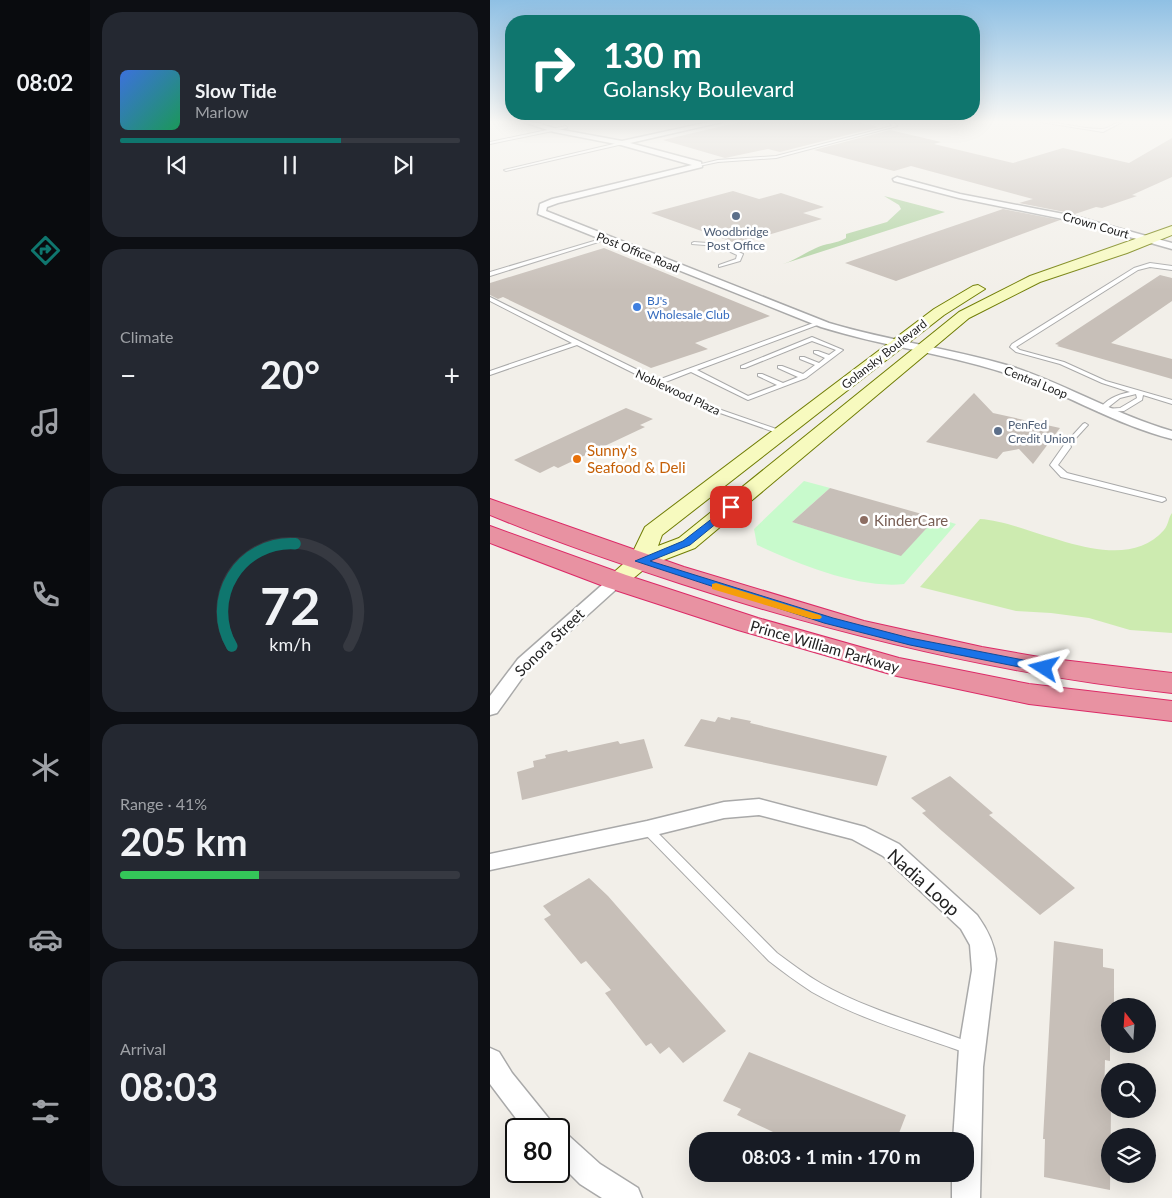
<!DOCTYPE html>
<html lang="en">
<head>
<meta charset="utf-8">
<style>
	:root { --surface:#171b24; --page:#242831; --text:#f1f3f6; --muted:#9ea1a6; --line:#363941; --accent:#0f766e }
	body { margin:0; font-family:Lato,sans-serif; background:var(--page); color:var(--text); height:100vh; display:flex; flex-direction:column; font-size:19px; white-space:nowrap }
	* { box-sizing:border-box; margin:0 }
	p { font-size:16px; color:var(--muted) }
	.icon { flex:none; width:28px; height:28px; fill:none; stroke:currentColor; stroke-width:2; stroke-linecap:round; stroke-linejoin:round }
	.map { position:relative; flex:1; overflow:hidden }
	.panel { display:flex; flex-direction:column; gap:12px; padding:12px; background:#0d0f14; width:400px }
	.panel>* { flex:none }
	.guide { position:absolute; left:15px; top:15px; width:475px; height:105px; border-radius:20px; box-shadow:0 5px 20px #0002; background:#0f766e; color:#fff; overflow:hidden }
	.needle { width:32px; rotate:343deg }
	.fabs { position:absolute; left:611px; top:998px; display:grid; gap:10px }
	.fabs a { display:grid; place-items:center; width:55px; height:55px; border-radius:50%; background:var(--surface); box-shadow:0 5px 20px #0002; font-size:25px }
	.speed { position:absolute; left:15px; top:1118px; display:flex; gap:10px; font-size:25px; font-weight:700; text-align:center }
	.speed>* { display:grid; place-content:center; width:65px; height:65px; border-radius:50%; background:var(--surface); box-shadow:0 5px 20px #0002; line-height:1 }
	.speed .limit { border:2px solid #111; border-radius:8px; background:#fff; color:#111 }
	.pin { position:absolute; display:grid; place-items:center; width:42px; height:42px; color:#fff; margin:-21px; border-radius:10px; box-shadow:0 2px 8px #0006 }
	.me { position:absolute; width:55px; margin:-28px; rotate:279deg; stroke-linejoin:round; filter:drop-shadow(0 0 4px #0008) }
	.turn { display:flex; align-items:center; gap:18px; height:105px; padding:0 15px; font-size:22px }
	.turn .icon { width:65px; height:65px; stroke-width:2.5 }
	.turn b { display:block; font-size:35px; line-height:42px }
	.big { font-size:38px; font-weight:700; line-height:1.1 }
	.panel .tile { flex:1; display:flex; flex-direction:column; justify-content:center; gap:8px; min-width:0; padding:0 18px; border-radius:20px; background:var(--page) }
	.panel .dial { align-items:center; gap:0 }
	.dial svg { height:130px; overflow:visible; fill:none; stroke:var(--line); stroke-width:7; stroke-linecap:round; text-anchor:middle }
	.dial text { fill:var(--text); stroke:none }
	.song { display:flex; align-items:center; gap:15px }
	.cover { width:60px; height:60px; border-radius:8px; background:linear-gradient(135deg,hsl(220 70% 55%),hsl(150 70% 35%)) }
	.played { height:5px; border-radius:2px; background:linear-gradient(90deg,var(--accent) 65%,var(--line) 65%) }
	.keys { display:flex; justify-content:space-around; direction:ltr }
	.heat { display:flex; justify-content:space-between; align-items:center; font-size:28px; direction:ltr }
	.charge { height:8px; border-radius:4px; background:linear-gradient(90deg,#34c759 41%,var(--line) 0) }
	.trip { position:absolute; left:199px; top:1132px; width:285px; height:50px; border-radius:20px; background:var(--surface); box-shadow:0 5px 20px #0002; font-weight:700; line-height:50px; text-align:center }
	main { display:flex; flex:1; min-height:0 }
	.menu { display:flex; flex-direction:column; width:90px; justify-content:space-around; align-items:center; background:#090b0e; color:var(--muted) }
	.menu .icon { width:35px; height:35px }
	.menu .current { color:var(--accent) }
	.menu b { font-size:22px; color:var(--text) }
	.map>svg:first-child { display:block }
</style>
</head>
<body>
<main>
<nav class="menu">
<b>08:02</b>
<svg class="icon current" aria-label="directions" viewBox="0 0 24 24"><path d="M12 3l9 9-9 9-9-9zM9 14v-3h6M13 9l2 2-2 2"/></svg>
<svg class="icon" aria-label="music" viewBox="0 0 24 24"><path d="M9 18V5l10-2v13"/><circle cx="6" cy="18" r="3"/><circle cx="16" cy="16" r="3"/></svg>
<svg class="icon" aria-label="phone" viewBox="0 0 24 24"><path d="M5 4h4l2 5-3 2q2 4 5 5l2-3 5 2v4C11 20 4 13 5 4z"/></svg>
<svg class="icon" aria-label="climate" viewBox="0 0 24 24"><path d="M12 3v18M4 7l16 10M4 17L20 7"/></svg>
<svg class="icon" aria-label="car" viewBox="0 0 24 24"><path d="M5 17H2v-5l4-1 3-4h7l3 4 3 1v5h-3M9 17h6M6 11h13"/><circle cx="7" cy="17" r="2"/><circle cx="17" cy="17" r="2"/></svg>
<svg class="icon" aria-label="filters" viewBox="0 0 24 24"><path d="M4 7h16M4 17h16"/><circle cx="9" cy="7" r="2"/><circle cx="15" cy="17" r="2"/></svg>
</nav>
<section class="panel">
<div class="tile">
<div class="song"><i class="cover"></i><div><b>Slow Tide</b><p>Marlow</p></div></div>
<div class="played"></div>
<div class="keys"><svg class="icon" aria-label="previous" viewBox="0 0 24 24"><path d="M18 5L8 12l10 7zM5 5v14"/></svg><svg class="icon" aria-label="pause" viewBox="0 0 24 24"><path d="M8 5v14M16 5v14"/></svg><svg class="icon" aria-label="next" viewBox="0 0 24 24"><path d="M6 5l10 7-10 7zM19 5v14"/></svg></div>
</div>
<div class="tile"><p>Climate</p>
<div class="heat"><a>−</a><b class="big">20°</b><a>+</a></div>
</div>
<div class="tile dial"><svg viewBox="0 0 100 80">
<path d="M14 69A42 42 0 1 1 86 69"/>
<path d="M14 69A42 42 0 0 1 53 6" stroke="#0f766e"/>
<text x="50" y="56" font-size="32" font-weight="700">72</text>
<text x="50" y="72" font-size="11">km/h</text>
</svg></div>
<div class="tile"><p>Range · 41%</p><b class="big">205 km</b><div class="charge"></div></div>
<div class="tile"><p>Arrival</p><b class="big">08:03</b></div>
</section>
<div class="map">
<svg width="682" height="1198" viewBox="0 0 682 1198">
	<rect width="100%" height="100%" fill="#f2efe9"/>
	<path fill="#cdebb0" d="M682 513V633L640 630 599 618 561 613 526 611 430 587 490 519C542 522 630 580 674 530 679 524 678 518 682 513Z"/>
	<path fill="#add19e" d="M394 196 455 212 293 264C305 260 315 253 326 248 335 243 346 244 356 238V234L397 222 411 209 409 205Z"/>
	<path fill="#c8facc" d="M314 481 340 488 302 522 411 555 446 518 466 524 414 584C369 589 308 564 267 545L264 529Z"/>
	<g fill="#c7bfb8">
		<path d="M250 122H368L389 127 290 152 278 149 235 158 173 140Z"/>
		<path d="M400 130 451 142 444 144 523 163 573 148 639 163 682 138V177L642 195 647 196 612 208 606 207 585 214 529 203 543 199 421 166 404 171 324 150Z"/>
		<path d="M243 191 269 199 291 193 334 207 313 213 332 219 248 244 161 213Z"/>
		<path d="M513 209 570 220 406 281 355 263Z"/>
		<path d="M114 248 280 316 205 343 218 349 161 368 13 297 8 299 0 295V283Z"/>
		<path d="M670 275 682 278V301L621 343 682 359V379L567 346 569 345 565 344Z"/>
		<path d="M484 393 503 413 570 428 543 464 529 449 513 452 507 459 436 442Z"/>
		<path d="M136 408 163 419 150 425 155 427 68 468 64 466 50 473 24 460Z"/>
		<path d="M340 488 446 518 411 556 302 522Z"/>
		<path d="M228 717 240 720 241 717 261 721 260 723 397 756 387 786 194 746 211 719 225 722Z"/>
		<path d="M154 739 163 768 32 800 27 772 44 767 43 761 56 758 55 755 77 750 78 752 128 741 130 744Z"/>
		<path d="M460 776 503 813 499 815 585 888 550 915 452 831 432 813 436 811 421 798Z"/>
		<path d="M99 878 118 896 236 1031 193 1063 179 1047 170 1054 161 1043 156 1046 115 993 121 990 96 961 91 964 54 919 61 915 53 906Z"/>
		<path d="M564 941 613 949V967L624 969V1005L620 1004V1061L615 1060 614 1102 620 1103 621 1109 620 1190 554 1177 555 1139H553Z"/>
		<path d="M259 1052 416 1115 406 1141H302L247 1115 251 1109 233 1101Z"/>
	</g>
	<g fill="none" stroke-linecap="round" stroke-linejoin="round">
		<defs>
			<g id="lane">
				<path d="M399 122H403L407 126 286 158 228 162 209 166 207 165 228 160 286 156 402 126Z"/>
				<path d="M551 122C571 122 590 129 610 129 618 130 624 122 632 122L613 132Z"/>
				<path d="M76 126 77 128 0 144V142Z"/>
				<path d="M132 142 133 144 16 171 14 170Z"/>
				<path d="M114 238 118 239 0 276V272Z"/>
				<path d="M204 242 231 244 253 254 250 261 229 267V265L246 259 247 255 228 246 202 244V243Z"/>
				<path d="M660 263 682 266V270L660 267 648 270 526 347 530 350 574 362 616 381 682 400V404L653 395 652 400 634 411 609 412 608 411C616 399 626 395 640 392L612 383 570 364 526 352 520 347 522 344 644 268ZM646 394 647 398 630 408 616 409 630 398Z"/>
				<path d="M0 297 168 380 326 322H330V324L207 370 258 396 287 385 268 376V374H272L293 383 308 377 288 368V366H292L313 374 325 365 310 359V357H314L329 363 335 358 324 353V351H328L339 355 346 350 322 341 255 368H251V366L322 337 353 350 316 378 258 400 201 372 173 383 214 404 295 432V434L293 435 210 406 87 345 0 375V371L82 343 0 301Z"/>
				<path d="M595 423 598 425 597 426 586 438H582V436L593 424Z"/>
				<path d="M574 445H580L581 447 568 465 577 473 675 498 676 500 672 502 571 477 560 465Z"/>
				<path d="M157 825 161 826 287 953C302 964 316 975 332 984 380 1011 433 1024 484 1044L486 1048 484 1052 479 1054C427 1035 371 1020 322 992 307 982 293 972 279 961L153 832 151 829 153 826Z"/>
			</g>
			<g id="street">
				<path d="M33 122H44L67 129 132 141 219 122H232L140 143 211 162 212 167 68 203 57 207 56 211 339 323C398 341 460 348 520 366 576 384 626 415 682 431V439C622 424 571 390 512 372 453 353 391 346 331 327L48 214 50 204 62 199 202 165 131 145 64 132Z"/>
				<path d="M407 177 470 194 584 216 682 243V249L583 221 469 198 404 181 403 179Z"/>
				<path d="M126 576 132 578 134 581 132 584 40 667 7 713 0 715V696L28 659 120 578Z"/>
				<path d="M269 799 375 827 409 844 487 915C497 929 504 942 506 959L493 1067 490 1198H462V1174H475V1141H463L469 1048 482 970 480 945 471 929 393 856 362 839 269 815 234 818 157 837 0 870V854L157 821 234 802Z"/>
				<path d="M0 1048 9 1052 22 1073 60 1120 64 1129H34L0 1084Z"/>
				<path d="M69 1132 79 1136 110 1164 148 1188 152 1198H112L90 1184 69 1163Z"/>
			</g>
			<path id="secondary" d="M682 226V235L637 253 550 282 479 318 205 548 158 566 134 586 126 588 118 586 114 581 140 558 155 527 444 309 483 286 488 285 495 289 454 315 172 535 168 546 189 538 469 312 540 276Z"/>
			<g id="highway">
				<path d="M0 499 194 567 374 621 492 647 555 658 682 673V693C514 675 352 636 192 584 127 563 63 541 0 515Z"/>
				<path d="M0 526 136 575 268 618 409 658 539 684 682 701V721L539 704 407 676 248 630 116 587 0 543Z"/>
			</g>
		</defs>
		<use href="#lane" stroke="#a9a9a9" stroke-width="2"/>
		<use href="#street" stroke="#a9a9a9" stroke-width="3"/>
		<use href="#secondary" stroke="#707d05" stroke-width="2"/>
		<use href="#highway" stroke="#dc2a67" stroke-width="2"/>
		<use href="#lane" fill="#fff" fill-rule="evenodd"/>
		<use href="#street" fill="#fff" fill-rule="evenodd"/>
		<use href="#secondary" fill="#f7fabf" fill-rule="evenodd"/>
		<use href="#highway" fill="#e892a2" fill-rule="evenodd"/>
	</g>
	<linearGradient id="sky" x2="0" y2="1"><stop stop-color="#8fc0e4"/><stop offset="0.42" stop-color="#f9f8f5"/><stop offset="1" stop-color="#f9f8f5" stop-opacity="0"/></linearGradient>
	<rect width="682" height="290" fill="url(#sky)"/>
	<path fill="#1a73e8" stroke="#114b97" d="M241 504 244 505V509L200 545 160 561 343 618 420 638 554 664 560 668 554 672 420 645 334 623 145 561 193 541Z"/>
	<path fill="#f59e0b" d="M226 583 330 615 332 617 330 619H322L222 589V584Z"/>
	<g fill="#5c6f8a" stroke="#fff" stroke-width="2">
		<circle cx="246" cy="216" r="5"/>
		<circle cx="508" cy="431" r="5"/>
	</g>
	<circle fill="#3f7fe0" stroke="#fff" stroke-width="2" cx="147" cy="307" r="5"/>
	<circle fill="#e8710a" stroke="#fff" stroke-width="2" cx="87" cy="459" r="5"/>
	<circle fill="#8d6e63" stroke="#fff" stroke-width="2" cx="374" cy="520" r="5"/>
	<g text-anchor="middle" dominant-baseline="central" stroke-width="5" stroke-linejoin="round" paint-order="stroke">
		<g font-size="12" fill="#222" stroke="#fff">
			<text transform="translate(606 225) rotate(16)">Crown Court</text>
			<text transform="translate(148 252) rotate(22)">Post Office Road</text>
			<text transform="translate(394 354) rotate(-38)">Golansky Boulevard</text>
			<text transform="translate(546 382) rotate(22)">Central Loop</text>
			<text transform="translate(188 392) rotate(25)">Noblewood Plaza</text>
		</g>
		<g font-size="12" fill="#4e5e75" stroke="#fff">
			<text x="246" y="231">Woodbridge<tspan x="246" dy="14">Post Office</tspan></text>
			<text x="518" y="424" text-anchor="start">PenFed<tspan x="518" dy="14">Credit Union</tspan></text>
		</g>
		<g font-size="12" fill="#366cbe" stroke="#fff" text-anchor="start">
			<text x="157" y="300">BJ's<tspan x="157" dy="14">Wholesale Club</tspan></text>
		</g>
		<g font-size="15" fill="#c56008" stroke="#fff" text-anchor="start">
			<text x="97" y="450">Sunny's<tspan x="97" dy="17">Seafood &amp; Deli</tspan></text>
		</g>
		<g font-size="15" fill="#785e54" stroke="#fff" text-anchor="start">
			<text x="384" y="520">KinderCare</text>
		</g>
		<g font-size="15" fill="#222" stroke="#fff">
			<text transform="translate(59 642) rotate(-44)">Sonora Street</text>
			<text transform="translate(335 646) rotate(16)">Prince William Parkway</text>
		</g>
		<g font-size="18" fill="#222" stroke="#fff">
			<text transform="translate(434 882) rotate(42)">Nadia Loop</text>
		</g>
	</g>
</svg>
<div class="fabs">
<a><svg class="needle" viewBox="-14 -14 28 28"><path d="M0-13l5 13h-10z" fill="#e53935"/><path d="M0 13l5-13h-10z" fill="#9ea1a6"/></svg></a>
<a><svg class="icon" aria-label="search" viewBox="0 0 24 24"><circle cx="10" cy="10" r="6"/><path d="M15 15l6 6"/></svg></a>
<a><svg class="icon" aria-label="layers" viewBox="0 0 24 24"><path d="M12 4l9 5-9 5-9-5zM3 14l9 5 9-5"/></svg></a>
</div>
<div class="speed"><div class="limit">80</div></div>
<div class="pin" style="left:241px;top:507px;background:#d93025"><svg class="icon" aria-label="arrive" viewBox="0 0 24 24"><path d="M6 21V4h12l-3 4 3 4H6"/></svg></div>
<svg class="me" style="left:554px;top:668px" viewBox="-20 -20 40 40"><path d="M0-17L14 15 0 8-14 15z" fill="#1a73e8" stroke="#fff" stroke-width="4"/></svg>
<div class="trip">08:03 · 1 min · 170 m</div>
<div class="guide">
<div class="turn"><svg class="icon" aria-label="right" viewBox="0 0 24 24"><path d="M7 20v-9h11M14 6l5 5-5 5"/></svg><div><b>130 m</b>Golansky Boulevard</div></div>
</div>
</div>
</main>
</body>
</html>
